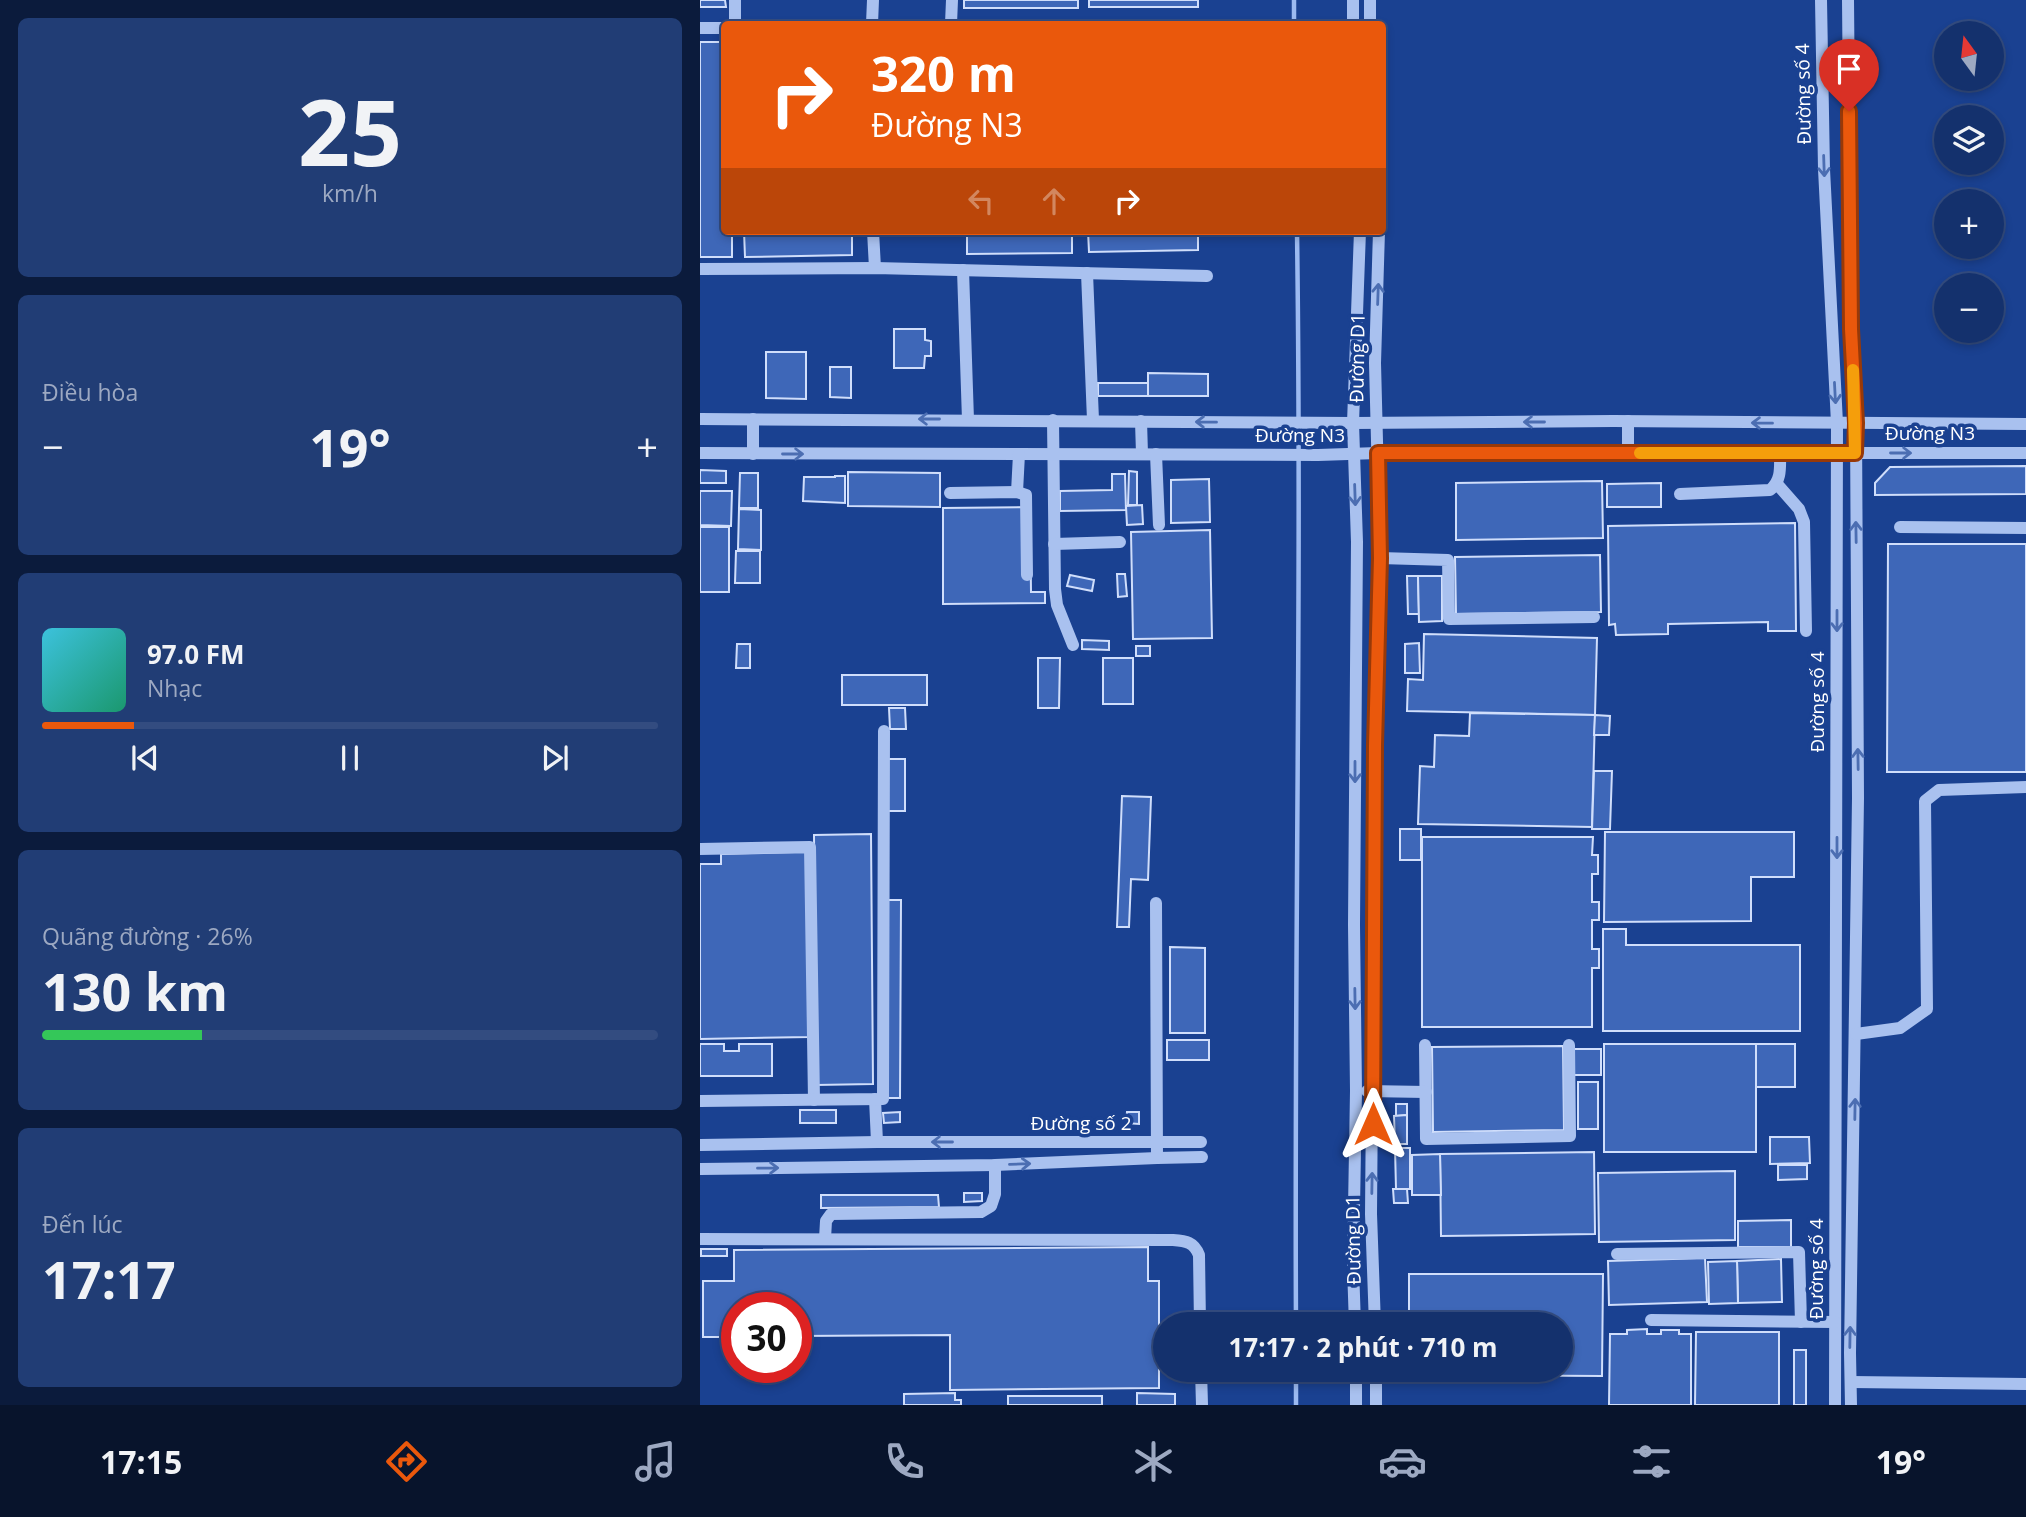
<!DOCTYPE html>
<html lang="vi">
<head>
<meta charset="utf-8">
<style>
	:root { --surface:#14316d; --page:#213d75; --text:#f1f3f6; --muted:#9da9c2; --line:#334c80; --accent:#ea580c }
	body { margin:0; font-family:"Open Sans",sans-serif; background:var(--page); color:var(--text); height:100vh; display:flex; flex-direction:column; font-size:26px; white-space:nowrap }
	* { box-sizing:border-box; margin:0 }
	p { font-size:23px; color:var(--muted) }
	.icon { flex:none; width:38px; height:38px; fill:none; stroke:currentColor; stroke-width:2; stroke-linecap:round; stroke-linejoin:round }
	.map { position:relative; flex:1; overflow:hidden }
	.details { display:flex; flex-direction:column; gap:18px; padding:18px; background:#0b1b3c; width:700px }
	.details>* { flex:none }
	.hud { position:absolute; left:21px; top:21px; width:665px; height:214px; border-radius:7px; box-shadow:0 4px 10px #0003,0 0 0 2px var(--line); background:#ea580c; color:#fff; overflow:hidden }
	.needle { width:46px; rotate:345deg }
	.fabs { position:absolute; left:1234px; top:21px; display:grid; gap:14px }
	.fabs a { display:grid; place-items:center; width:70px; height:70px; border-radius:50%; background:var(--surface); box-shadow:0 4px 10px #0003,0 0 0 2px var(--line); font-size:35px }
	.speed { position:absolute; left:21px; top:1292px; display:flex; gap:14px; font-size:35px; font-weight:700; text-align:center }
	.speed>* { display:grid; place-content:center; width:91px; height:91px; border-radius:50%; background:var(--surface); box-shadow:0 4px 10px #0003,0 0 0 2px var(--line); line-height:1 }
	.speed .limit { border:10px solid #d22; background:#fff; color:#111 }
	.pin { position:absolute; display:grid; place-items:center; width:60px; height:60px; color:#fff; margin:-72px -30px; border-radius:50% 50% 50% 0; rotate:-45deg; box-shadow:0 0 7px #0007 }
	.pin .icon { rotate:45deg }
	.me { position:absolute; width:77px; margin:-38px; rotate:0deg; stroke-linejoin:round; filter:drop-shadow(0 0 5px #0008) }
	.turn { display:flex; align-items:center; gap:24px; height:147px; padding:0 35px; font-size:32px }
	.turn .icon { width:91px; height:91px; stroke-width:2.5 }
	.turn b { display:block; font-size:49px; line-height:60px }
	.lanes { display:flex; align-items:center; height:66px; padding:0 35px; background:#0003; justify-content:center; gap:35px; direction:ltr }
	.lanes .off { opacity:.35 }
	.big { font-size:52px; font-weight:700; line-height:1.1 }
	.details .widget { flex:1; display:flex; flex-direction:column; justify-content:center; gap:10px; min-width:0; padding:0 24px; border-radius:10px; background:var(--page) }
	.details .dial { align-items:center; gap:0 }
	.dial b { font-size:91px; line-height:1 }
	.song { display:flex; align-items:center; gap:21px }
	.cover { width:84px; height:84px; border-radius:10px; background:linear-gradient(135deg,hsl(190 70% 55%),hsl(160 70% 35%)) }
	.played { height:7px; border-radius:4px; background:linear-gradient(90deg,var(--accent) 15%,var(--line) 15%) }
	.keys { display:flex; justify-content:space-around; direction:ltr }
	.heat { display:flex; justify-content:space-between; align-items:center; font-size:38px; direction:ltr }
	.charge { height:10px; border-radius:5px; background:linear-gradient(90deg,#34c759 26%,var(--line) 0) }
	.trip { position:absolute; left:453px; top:1312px; width:420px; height:70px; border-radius:35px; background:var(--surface); box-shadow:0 4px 10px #0003,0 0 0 2px var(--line); font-weight:700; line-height:70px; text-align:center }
	.dock { display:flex; height:112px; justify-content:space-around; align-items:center; background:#08142c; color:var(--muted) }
	.dock .icon { width:49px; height:49px }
	.dock .active { color:var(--accent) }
	.dock b { font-size:32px; color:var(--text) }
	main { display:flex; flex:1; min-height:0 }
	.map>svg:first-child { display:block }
</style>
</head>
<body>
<main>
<section class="details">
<div class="widget dial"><b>25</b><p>km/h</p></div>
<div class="widget"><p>Điều hòa</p>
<div class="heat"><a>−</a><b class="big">19°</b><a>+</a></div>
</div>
<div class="widget">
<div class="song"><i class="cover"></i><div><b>97.0 FM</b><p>Nhạc</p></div></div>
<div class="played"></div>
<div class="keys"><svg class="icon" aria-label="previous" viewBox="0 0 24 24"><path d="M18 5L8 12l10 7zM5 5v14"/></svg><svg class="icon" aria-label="pause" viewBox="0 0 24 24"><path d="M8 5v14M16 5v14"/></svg><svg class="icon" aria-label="next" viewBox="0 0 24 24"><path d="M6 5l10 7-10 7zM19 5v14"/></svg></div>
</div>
<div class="widget"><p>Quãng đường · 26%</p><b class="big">130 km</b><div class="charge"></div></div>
<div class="widget"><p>Đến lúc</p><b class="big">17:17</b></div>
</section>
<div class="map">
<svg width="1326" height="1405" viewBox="0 0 1326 1405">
	<rect width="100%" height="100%" fill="#1a4191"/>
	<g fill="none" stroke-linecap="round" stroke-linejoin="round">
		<g stroke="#9cbaf1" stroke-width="4.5">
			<path d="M594 0V24"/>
			<path d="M596 1325C594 960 602 596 597 231"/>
			<path d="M596 1370V1405"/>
		</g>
	</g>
	<g fill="#3e67b8" stroke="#d0defb" stroke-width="2">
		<path d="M0 0H25L26 7H0Z"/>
		<rect x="264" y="0" width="114" height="8"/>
		<rect x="389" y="0" width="109" height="7"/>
		<path d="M0 42H24V231H32V257H0Z"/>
		<path d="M44 231H152V255L45 257Z"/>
		<path d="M267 231H372V253L267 254Z"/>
		<path d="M388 231H498V250L389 252Z"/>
		<path d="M194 329H225V340L231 341V356H225L224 368H194Z"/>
		<path d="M66 352H106V399L66 398Z"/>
		<path d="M130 367H151V398L130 397Z"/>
		<path d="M448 373 508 374V396H448Z"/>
		<rect x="398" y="383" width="50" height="13"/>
		<path d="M1326 466V494L1175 495V483L1190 467Z"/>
		<path d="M0 470 26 471V483H0Z"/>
		<path d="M429 471 437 472V505H428Z"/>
		<path d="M148 472 240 473V507L148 506Z"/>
		<path d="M40 473H58V508H39Z"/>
		<path d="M412 474H425L426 510 360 511V491L412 490Z"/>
		<path d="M135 476H145V503L103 501 104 477H135Z"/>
		<path d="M509 479 510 522 471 523V480Z"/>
		<path d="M902 481 903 538 756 540V483Z"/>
		<path d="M961 483V507H907V484Z"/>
		<path d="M0 491H32L31 526 0 525Z"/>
		<path d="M442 505 443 524 427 525 426 506Z"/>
		<path d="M330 507 331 592H345V603L243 604V508Z"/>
		<path d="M39 509 61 510V550L38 549Z"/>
		<path d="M1095 523 1096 631H1068V622L968 624V634L916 635 915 624 909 625 908 526Z"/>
		<rect x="0" y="527" width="29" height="65"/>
		<path d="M510 530 512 638 433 639 431 532Z"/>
		<path d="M1188 544H1326V772H1187Z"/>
		<path d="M36 551H60V583H35Z"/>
		<path d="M900 555 901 612 756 614 755 557Z"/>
		<path d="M417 574H425L427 596 418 597Z"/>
		<path d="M370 575 394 580 392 591 367 586Z"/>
		<path d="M707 576H718L719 614H708Z"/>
		<path d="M718 576H742V621L719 622Z"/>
		<path d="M724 634 897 638 895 715 707 711 708 679 723 680Z"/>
		<path d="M382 640 409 641V650L382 649Z"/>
		<path d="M719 643 720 673H705V644Z"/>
		<path d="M37 644H50V668H36Z"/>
		<rect x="436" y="646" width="14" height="10"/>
		<path d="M338 658H360L359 708H338Z"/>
		<rect x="403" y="658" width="30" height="46"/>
		<rect x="142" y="675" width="85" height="30"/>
		<path d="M189 708H205L206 729H190Z"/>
		<path d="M770 713 895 715 892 827 718 824 720 766 734 767 735 735 769 736Z"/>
		<path d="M895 715 910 716 909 735H894Z"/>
		<path d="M188 759H205V811H187Z"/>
		<path d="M894 771H912L910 829H892Z"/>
		<path d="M422 796 451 797 448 880 431 879 429 927H417Z"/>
		<rect x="700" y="829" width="21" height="31"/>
		<path d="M905 832H1094V877H1051V921L904 922Z"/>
		<path d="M171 834 173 1084 116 1085 114 835Z"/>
		<path d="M722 837H893L892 855H898V874H892V902H899V920H892V949H899V968H892V1027H722Z"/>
		<path d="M106 852 109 1037 0 1039V864H21V854Z"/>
		<path d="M188 900H201L200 1098H188Z"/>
		<path d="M903 929H926V945H1100V1031H903Z"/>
		<path d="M470 947 505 948V1033H470Z"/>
		<rect x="467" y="1040" width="42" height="20"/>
		<path d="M0 1044H24V1051H39V1044H72V1076H0Z"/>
		<rect x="904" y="1044" width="152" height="108"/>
		<rect x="1056" y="1044" width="39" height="43"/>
		<path d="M863 1046 864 1130 733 1132 732 1047Z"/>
		<rect x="874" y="1049" width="27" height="26"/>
		<rect x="878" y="1082" width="20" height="47"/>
		<path d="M696 1104H707V1115L696 1116Z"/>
		<rect x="100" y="1110" width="36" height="13"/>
		<path d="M200 1112V1122L184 1123 183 1113Z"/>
		<path d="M427 1112H439V1124L426 1123Z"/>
		<path d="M707 1115V1144H695L694 1116Z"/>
		<path d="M1070 1137H1109L1110 1163 1070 1164Z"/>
		<path d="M695 1148H710V1189H696Z"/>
		<path d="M894 1152 895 1234 741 1236 740 1154Z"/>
		<path d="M740 1154 741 1195H712V1155Z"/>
		<path d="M1078 1165H1107V1179L1078 1180Z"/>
		<path d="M1035 1171V1240L899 1242 898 1173Z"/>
		<path d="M693 1189H707L708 1203H694Z"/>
		<path d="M264 1193H282V1201L264 1202Z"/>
		<path d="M121 1195H238L239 1207 121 1208Z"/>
		<path d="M1091 1220V1247H1038V1221Z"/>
		<path d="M448 1247V1281H459V1388L250 1390V1335L96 1336V1307H37V1337H3V1281H34V1250Z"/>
		<rect x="1" y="1249" width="26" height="7"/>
		<path d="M1005 1258 1007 1302 909 1305 908 1261Z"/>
		<path d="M1081 1259 1082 1302 1038 1303 1037 1261Z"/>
		<path d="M1037 1261 1038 1303 1009 1304 1008 1262Z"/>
		<path d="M709 1274H903L902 1376 708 1375V1370H861V1325H709Z"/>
		<path d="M947 1329V1334H961V1330H979V1334H991V1405H909L910 1334H927V1330Z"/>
		<path d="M996 1332H1079V1405H995Z"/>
		<rect x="1094" y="1350" width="12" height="55"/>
		<path d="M255 1393V1400H261V1405H204V1394Z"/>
		<path d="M437 1393 475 1394V1405H437Z"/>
		<rect x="308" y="1396" width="94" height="9"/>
	</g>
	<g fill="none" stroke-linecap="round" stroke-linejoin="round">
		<g stroke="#a9c1ef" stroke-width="12">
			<path d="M1121 0 1124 169 1137 423 1135 1405"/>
			<path d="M1148 0 1151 329 1156 423 1158 798 1150 1353 1151 1405"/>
			<path d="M35 24V0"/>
			<path d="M172 24 173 0"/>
			<path d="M251 24 252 0"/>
			<path d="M653 24V0"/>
			<path d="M670 24V0"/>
			<path d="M0 28H24"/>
			<path d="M173 231 175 268"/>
			<path d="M0 269 175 268 507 276"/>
			<path d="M263 270 268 420"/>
			<path d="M387 273 393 420"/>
			<path d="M0 419 653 423 913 421 1326 424"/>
			<path d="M53 419V454"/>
			<path d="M353 420 355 589 357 605 373 645"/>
			<path d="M441 421 442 454"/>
			<path d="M928 421V453"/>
			<path d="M0 453 618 455 678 453H1326"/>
			<path d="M456 454 459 525"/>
			<path d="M1077 484 1099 509 1104 522 1106 631"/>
			<path d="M317 492 319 454"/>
			<path d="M250 493 317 492 326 495 327 575"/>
			<path d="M980 494 1070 490C1082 480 1080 467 1080 453"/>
			<path d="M1200 527 1326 528"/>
			<path d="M354 544 420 542"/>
			<path d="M680 558 748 560 749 619 894 617"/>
			<path d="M0 849 110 847 114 1100"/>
			<path d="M1156 1034 1200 1028 1227 1009 1225 801 1239 790 1326 787"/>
			<path d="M725 1045 726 1139 870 1136 869 1045"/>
			<path d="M667 1091 726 1092"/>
			<path d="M175 1099 177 1142"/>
			<path d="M0 1101 183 1099 184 731"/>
			<path d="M0 1145 177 1142H501"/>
			<path d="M457 1158 502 1157"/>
			<path d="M0 1169 295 1165 457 1158 456 903"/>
			<path d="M0 1239 473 1240C486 1241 494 1242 499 1255L500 1325"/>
			<path d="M125 1239 126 1221 131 1214 281 1212 291 1206 295 1194V1165"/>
			<path d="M917 1254 1099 1252 1101 1322"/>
			<path d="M951 1320 1135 1322"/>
			<path d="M655 1325 653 1267 656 1091 654 925 657 542 653 423 660 231"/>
			<path d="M675 1325 671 1214 675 745 680 558 675 363 679 231"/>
			<path d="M501 1370 502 1405"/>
			<path d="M656 1370V1405"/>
			<path d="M676 1370V1405"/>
			<path d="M1151 1382 1326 1384"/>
		</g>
	</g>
	<defs><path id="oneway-shaft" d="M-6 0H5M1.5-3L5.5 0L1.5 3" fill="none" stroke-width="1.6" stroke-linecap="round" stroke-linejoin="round" transform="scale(1.75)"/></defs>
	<g stroke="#4c6eb2">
		<use href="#oneway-shaft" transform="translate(1124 166) rotate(88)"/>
		<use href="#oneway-shaft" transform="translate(678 294) rotate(-88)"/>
		<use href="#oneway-shaft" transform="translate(1135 393) rotate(87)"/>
		<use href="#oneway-shaft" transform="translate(229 419) rotate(-180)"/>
		<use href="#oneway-shaft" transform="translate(506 422) rotate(-179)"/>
		<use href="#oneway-shaft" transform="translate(834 422) rotate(180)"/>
		<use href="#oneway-shaft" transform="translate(1062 423) rotate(-179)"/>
		<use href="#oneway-shaft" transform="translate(1201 453)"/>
		<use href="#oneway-shaft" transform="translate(93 454)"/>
		<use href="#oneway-shaft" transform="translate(655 495) rotate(88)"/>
		<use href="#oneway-shaft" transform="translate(1156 532) rotate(-91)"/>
		<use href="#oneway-shaft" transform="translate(1137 621) rotate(90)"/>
		<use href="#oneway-shaft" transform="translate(1158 759) rotate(-91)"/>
		<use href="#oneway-shaft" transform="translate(655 772) rotate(90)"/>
		<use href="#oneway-shaft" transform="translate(1137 848) rotate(90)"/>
		<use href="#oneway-shaft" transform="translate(655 999) rotate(89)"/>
		<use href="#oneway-shaft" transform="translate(1155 1109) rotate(-89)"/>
		<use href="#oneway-shaft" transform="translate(242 1142) rotate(-180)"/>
		<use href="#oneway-shaft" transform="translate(320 1164) rotate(-2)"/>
		<use href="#oneway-shaft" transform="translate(68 1168) rotate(-1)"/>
		<use href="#oneway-shaft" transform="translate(672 1183) rotate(-89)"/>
		<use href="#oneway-shaft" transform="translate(1150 1337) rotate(-89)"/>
	</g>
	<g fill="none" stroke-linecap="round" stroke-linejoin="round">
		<defs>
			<path id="route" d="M673 1124 675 745 680 558 678 453H1155L1156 423 1151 329 1149 111"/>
		</defs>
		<use href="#route" stroke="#983908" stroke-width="18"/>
		<use href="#route" stroke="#ea580c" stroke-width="12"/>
		<path stroke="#f59e0b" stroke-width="12" d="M940 453H1155L1153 370"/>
	</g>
	<g text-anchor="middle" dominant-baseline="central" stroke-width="7" stroke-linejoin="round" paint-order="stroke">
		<g font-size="19" fill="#fff" stroke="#1a4191">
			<text transform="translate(1103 94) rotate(-91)">Đường số 4</text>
			<text transform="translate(657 358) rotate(-89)">Đường D1</text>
			<text x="1230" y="433">Đường N3</text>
			<text x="600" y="435">Đường N3</text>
			<text transform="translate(1117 702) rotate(-90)">Đường số 4</text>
			<text x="381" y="1123">Đường số 2</text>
			<text transform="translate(653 1240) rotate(-91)">Đường D1</text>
			<text transform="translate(1116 1269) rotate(-90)">Đường số 4</text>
		</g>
	</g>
</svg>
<div class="fabs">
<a><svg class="needle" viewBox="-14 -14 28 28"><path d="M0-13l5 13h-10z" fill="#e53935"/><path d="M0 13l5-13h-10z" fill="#9da9c2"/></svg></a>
<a><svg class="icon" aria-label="layers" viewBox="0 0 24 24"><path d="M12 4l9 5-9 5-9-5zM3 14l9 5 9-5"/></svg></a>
<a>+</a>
<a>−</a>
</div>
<div class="speed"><div class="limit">30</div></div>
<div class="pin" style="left:1149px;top:111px;background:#d93025"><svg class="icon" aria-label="arrive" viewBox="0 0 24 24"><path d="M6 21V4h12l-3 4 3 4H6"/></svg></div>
<svg class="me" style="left:673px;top:1124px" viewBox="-20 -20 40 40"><path d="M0-17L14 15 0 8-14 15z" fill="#ea580c" stroke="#fff" stroke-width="4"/></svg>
<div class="trip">17:17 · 2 phút · 710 m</div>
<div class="hud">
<div class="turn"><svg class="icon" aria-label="right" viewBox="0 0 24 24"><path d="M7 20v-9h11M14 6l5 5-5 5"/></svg><div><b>320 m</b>Đường N3</div></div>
<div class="lanes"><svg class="icon off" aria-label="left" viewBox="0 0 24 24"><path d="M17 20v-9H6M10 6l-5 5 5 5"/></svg><svg class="icon off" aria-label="ahead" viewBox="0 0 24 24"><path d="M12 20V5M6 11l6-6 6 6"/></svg><svg class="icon" aria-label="right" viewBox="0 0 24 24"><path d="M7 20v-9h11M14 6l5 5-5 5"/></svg></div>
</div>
</div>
</main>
<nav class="dock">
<b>17:15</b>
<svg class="icon active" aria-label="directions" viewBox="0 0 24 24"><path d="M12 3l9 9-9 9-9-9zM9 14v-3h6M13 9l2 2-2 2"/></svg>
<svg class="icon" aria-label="music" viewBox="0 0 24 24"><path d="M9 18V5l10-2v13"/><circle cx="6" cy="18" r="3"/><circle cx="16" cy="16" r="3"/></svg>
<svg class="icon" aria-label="phone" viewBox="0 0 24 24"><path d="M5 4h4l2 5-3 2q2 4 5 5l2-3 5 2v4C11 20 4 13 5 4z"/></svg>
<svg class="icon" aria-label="climate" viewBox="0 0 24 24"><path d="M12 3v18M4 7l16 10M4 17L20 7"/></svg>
<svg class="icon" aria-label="car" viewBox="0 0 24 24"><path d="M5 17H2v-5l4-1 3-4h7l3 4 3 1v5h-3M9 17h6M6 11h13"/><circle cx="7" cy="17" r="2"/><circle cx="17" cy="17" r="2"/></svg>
<svg class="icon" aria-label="filters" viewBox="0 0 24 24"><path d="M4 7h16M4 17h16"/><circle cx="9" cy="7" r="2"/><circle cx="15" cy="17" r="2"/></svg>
<b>19°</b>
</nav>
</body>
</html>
